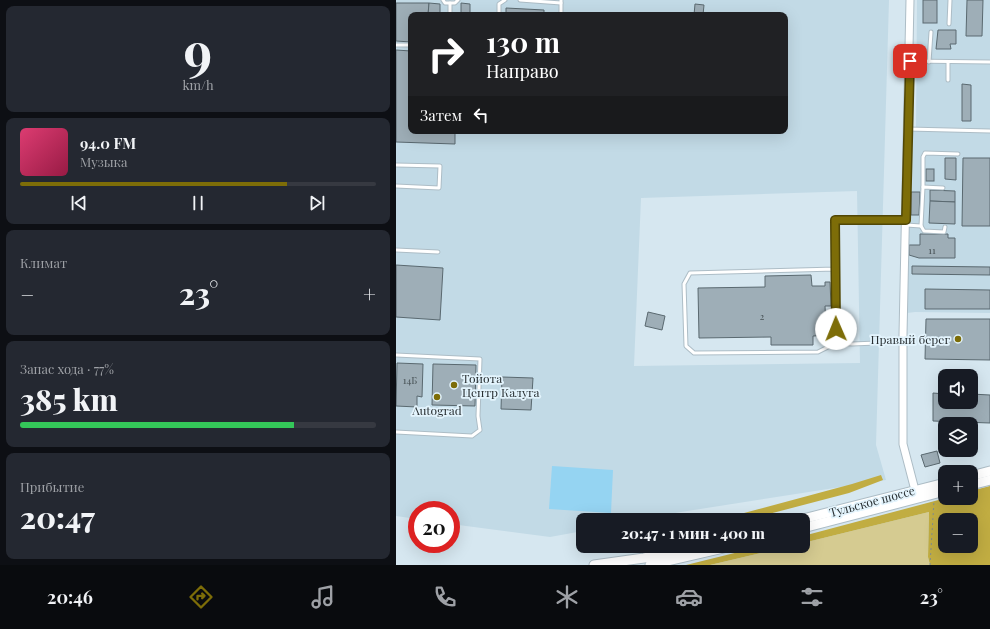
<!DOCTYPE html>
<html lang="ru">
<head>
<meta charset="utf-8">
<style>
	:root { --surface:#171b24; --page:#242831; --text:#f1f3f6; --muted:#9ea1a6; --line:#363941; --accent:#7d6d08 }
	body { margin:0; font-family:"Playfair Display",serif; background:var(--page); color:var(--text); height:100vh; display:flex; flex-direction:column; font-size:15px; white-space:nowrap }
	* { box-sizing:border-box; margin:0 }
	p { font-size:13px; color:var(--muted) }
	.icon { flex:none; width:22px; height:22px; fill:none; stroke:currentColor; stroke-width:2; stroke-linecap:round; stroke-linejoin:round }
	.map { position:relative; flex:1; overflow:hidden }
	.side { display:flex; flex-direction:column; gap:6px; padding:6px; background:#0d0f14; width:396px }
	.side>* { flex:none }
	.guide { position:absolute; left:12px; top:12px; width:380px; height:122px; border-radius:8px; box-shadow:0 4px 16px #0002; background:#202124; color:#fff; overflow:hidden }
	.tools { position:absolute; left:542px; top:369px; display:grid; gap:8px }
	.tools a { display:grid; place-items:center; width:40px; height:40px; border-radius:8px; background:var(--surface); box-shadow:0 4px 16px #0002; font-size:20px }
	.speed { position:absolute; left:12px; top:501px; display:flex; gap:8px; font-size:20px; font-weight:700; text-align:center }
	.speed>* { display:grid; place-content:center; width:52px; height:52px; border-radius:50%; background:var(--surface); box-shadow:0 4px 16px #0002; line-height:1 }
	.speed .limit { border:6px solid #d22; background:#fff; color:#111 }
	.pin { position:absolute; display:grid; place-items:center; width:34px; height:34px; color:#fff; margin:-17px; border-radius:8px; box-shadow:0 2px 6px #0006 }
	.me { position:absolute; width:44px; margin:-22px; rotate:359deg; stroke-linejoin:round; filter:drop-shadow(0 0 3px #0008) }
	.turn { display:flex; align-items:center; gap:14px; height:84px; padding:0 12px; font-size:18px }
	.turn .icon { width:52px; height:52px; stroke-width:2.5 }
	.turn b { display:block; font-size:28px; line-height:34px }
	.then { display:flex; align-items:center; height:38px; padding:0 12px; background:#0003; gap:8px; font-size:15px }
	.big { font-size:30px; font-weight:800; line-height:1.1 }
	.side .card { flex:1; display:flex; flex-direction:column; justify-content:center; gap:6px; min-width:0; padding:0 14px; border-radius:8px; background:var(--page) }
	.side .dial { align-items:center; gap:0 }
	.dial b { font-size:52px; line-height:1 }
	.song { display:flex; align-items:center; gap:12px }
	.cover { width:48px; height:48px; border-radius:6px; background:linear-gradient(135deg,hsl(340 70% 55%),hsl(340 70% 35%)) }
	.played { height:4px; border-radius:2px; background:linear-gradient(90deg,var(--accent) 75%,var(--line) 75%) }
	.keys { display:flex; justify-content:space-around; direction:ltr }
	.heat { display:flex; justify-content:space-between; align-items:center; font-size:22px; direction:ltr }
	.charge { height:6px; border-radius:3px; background:linear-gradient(90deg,#34c759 77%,var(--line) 0) }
	.trip { position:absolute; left:180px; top:513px; width:234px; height:40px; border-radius:8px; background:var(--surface); box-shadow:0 4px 16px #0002; font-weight:800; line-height:40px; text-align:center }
	.tab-bar { display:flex; height:64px; justify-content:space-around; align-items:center; background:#090b0e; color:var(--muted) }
	.tab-bar .icon { width:28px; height:28px }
	.tab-bar .selected { color:var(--accent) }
	.tab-bar b { font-size:18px; color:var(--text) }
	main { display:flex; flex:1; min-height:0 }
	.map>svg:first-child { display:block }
</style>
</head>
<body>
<main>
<section class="side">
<div class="card dial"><b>9</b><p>km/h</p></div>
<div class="card">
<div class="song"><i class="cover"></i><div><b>94.0 FM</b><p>Музыка</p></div></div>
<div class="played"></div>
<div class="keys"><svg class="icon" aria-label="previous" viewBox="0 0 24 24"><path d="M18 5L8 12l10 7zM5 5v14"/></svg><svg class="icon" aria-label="pause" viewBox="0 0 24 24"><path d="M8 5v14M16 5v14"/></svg><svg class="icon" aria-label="next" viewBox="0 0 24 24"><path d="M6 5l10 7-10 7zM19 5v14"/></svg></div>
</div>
<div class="card"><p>Климат</p>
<div class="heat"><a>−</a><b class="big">23°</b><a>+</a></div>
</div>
<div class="card"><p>Запас хода · 77%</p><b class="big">385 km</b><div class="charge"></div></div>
<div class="card"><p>Прибытие</p><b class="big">20:47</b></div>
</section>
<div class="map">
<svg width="594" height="565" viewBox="0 0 594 565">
	<rect width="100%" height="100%" fill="#d6e7f0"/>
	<g fill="#c2dae6" fill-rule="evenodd">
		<path d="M0 0H493L480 445 490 480 285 512 242 520H187V531L154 537 55 524V510H21V519L0 516ZM15 15H389V131H15ZM461 191 464 363 238 366 245 198Z"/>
		<path d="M521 0H594V313L519 312 511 313 512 141 520 127Z"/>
	</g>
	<path fill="#d5cb91" d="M533 512 532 557 534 565H314L395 546H407V543Z"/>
	<g fill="#c1ad42" fill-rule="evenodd">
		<path d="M485 475 487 480 453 493 350 520H322L456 484Z"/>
		<path d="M594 486V565H534L532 557 533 512 407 543V536L550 498H575V491ZM549 520H575V546H549Z"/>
		<path d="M367 546H395L314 565H290Z"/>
	</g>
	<path fill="#95d4f2" d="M156 466 217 470 215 513 153 509Z"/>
	<g fill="#9eaeb7" stroke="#5a6970">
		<rect x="527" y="0" width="14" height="23"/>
		<path d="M571 0H587L586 36H570Z"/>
		<path d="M0 3H33L32 15H15V42L0 41Z"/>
		<path d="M33 3 44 4V15H32Z"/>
		<path d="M65 3 74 4V15H65Z"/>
		<path d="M299 4 308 5 307 15H298Z"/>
		<path d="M110 8 148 10V15H110Z"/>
		<path d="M542 30H560V44H554L555 49H540Z"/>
		<path d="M0 50 15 51V131H59V144L0 142Z"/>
		<path d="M566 84 575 85V121H566Z"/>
		<path d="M549 158H560V180L549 179Z"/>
		<path d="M567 158H594V226H566Z"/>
		<rect x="530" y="169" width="8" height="12"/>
		<path d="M534 190 559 191V202L534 201Z"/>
		<path d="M515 192H524L523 215H515Z"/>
		<path d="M534 201 559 202V224L533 223Z"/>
		<path d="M524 234H552V238H559V258H523L513 255V245H524Z"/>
		<path d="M0 265 47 268 44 320 0 317Z"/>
		<path d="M516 266 594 267V275L516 274Z"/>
		<path d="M415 275 416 286H429V282H434L435 306H429L430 327H435V335L417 336V345H375V337L303 338 302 288 369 287V276Z"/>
		<path d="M529 289 594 290V309H529Z"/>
		<path d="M252 312 269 316 266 330 249 326Z"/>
		<path d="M530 319H594V360L529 359Z"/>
		<path d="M1 363 27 364 26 397 21 396V407L0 406Z"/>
		<path d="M37 364 80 365 79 406 36 405Z"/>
		<path d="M106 377 137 378 135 410 105 409Z"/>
		<path d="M537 393 549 394V402H575V394L594 395V423L537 421Z"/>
		<path d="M541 451 544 463 529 467 525 455Z"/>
	</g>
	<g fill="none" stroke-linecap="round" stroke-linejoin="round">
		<defs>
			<g id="service">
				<path d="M47 0 49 3H59L62 0"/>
				<path d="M124 0 165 3"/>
				<path d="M54 15V3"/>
				<path d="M103 15V4L109 0"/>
				<path d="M165 15V0"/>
				<path d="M553 24 554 0"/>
				<path d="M0 45H15"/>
				<path d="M514 61 594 62"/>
				<path d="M533 62 535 32"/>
				<path d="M552 80V62"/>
				<path d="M512 129 594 131"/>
				<path d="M0 165 44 166 43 188 0 186"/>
				<path d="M527 187V157L529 153 562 154"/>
				<path d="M510 225 525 226 528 231 548 232 549 227"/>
				<path d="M525 226 527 187 547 188"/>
				<path d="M0 250 42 252"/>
				<path d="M439 269 294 273 288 284 290 346 298 353 422 352 440 343 439 220H508"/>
				<path d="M440 343 456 344 506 342"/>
				<path d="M0 355 84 359 82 416 84 430 76 436 0 432"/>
			</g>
			<path id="tertiary" d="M514 0 507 335V444L520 494"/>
			<g id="primary">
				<path d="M575 476 594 471"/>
				<path d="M575 485 594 480"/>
				<path d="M403 520 549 483"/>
				<path d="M407 528 549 491"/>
				<path d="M198 565 248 558 301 546"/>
				<path d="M254 565 336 546"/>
			</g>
		</defs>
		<use href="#service" stroke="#adbdc6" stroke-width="5"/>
		<use href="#tertiary" stroke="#adbdc6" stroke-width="9"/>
		<use href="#primary" stroke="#adbdc6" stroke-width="11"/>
		<path stroke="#808c92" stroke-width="1" stroke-dasharray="2 3" stroke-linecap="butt" d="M534 565 538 501"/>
		<use href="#service" stroke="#fff" stroke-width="3"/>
		<use href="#tertiary" stroke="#fff" stroke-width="7"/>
		<use href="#primary" stroke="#fff" stroke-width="9"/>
	</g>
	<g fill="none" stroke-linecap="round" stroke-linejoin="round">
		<defs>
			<path id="route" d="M440 329 439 220H510L514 61"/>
		</defs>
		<use href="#route" stroke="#514705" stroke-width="10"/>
		<use href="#route" stroke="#7d6d08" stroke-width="7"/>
	</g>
	<g fill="#7d6d08" stroke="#e3f4fd" stroke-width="1.5">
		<circle cx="562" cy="339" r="4"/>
		<circle cx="58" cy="385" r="4"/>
		<circle cx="41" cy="397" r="4"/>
	</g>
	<g text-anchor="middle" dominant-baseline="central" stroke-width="3.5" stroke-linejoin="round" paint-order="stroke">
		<g font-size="10" fill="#465054">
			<text x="536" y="250">11</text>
			<text x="366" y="316">2</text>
			<text x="14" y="380">14Б</text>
		</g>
		<g font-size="12" fill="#293033" stroke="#e3f4fd" text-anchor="end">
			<text x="554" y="339">Правый берег</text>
			<text x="66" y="378" text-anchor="start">Тойота<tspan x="66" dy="14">Центр Калуга</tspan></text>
			<text x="41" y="410" text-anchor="middle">Autograd</text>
		</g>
		<g font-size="12" fill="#293033" stroke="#e3f4fd">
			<text transform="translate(476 501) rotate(-15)">Тульское шоссе</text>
		</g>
	</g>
</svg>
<div class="tools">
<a><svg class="icon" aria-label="sound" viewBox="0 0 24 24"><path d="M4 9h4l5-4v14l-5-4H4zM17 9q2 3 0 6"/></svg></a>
<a><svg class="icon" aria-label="layers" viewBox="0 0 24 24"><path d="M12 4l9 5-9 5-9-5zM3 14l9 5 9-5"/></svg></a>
<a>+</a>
<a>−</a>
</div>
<div class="speed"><div class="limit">20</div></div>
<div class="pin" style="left:514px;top:61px;background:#d93025"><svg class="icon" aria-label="arrive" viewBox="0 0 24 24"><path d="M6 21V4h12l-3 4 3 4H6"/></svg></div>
<svg class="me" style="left:440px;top:329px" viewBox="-20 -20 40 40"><circle r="19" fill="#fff"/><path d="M0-13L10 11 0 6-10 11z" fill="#7d6d08"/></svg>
<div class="trip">20:47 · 1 мин · 400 m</div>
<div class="guide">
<div class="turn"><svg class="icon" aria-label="right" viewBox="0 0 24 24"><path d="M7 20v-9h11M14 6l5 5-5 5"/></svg><div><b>130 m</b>Направо</div></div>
<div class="then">Затем<svg class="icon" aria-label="left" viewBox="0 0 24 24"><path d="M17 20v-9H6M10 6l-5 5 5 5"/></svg></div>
</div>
</div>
</main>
<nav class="tab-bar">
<b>20:46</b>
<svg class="icon selected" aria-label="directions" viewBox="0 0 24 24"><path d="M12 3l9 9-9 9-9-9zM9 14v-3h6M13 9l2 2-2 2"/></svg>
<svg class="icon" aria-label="music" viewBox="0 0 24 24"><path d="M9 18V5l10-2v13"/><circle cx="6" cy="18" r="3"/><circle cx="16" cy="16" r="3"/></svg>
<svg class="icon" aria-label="phone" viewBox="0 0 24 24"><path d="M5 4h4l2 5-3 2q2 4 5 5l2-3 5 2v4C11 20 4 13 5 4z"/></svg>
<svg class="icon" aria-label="climate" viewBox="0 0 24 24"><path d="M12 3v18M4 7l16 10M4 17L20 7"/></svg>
<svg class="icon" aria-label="car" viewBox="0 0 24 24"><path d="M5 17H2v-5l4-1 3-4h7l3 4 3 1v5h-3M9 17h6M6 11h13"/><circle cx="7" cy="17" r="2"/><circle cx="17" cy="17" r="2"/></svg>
<svg class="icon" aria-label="filters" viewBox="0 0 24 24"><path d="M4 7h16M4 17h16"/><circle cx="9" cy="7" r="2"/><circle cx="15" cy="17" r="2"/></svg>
<b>23°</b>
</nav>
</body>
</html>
